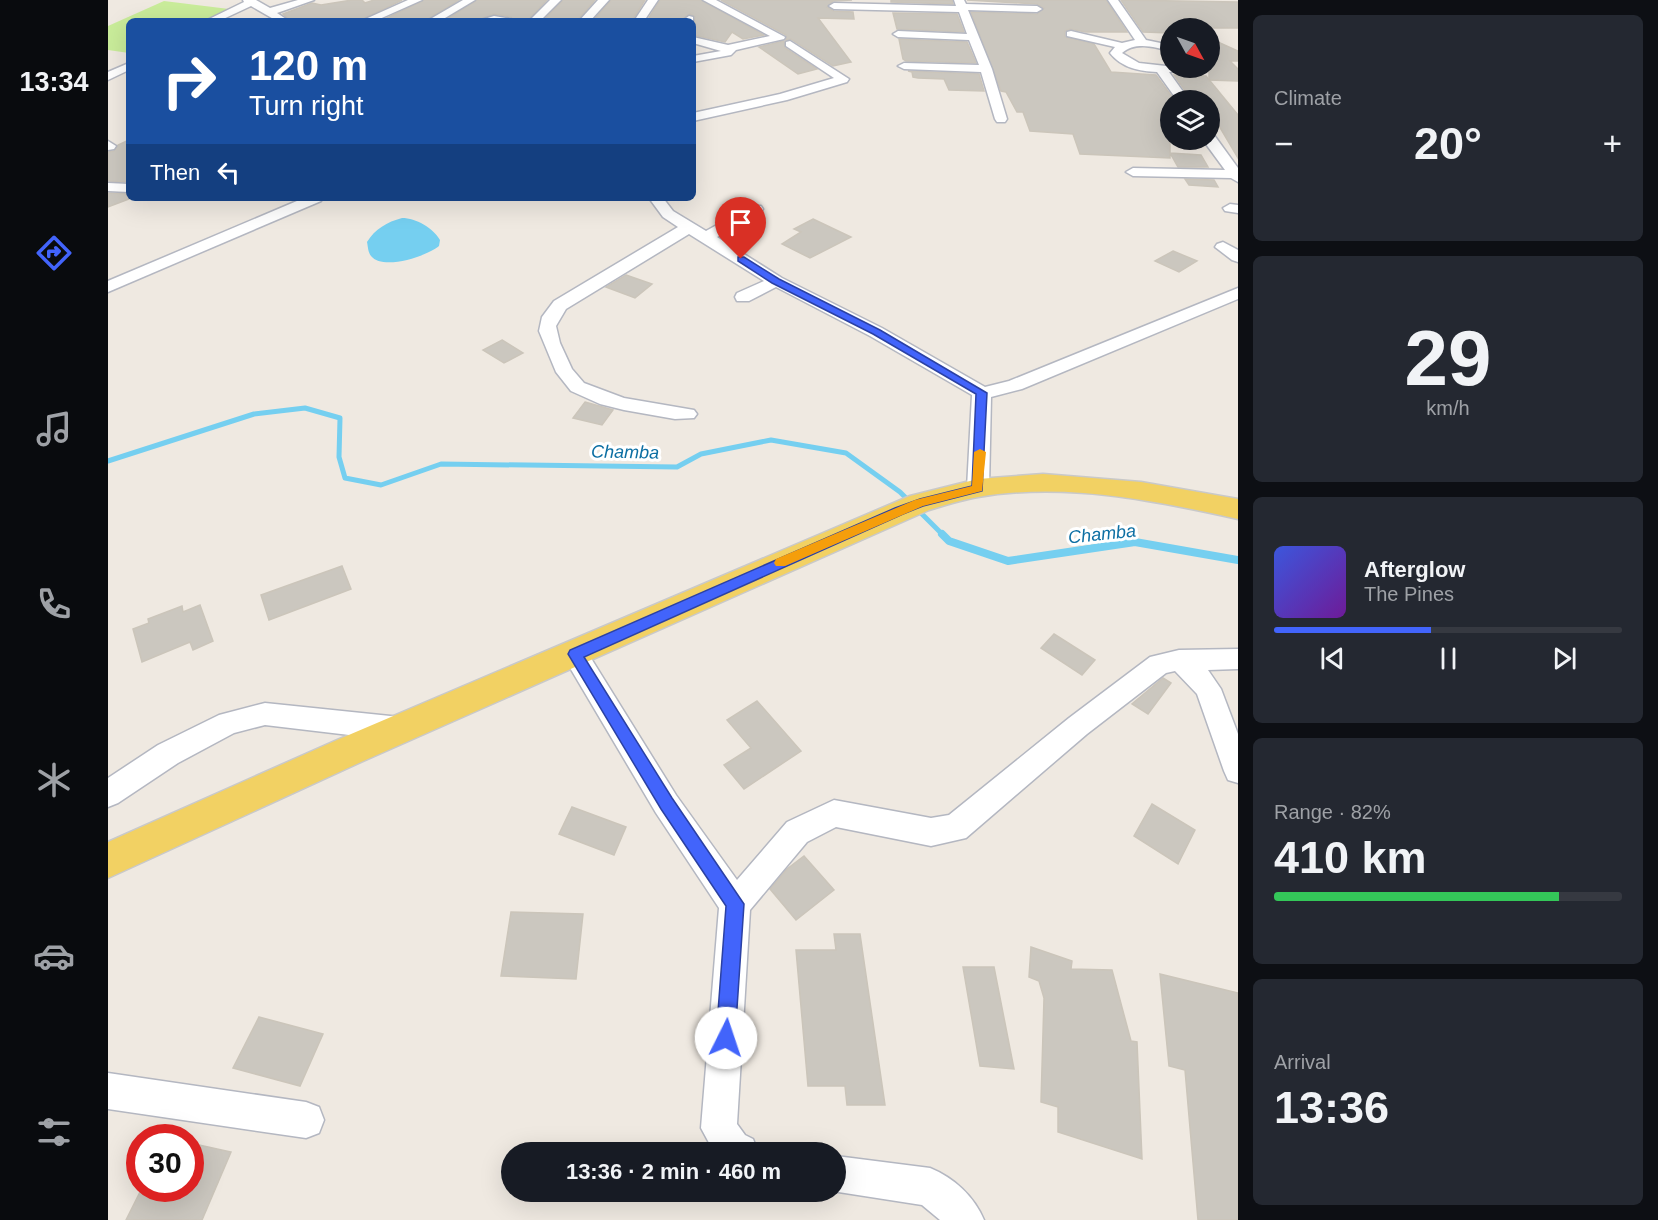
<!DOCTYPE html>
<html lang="en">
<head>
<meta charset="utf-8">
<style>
	:root { --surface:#171b24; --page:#242831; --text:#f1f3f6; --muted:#9ea1a6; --line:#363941; --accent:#4264fb }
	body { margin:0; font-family:Arial,sans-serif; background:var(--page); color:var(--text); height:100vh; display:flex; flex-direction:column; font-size:22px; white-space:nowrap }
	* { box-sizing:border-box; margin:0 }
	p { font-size:20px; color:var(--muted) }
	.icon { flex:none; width:33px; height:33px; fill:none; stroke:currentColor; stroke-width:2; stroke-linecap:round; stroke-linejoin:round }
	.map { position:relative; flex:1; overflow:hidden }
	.details { display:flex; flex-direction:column; gap:15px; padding:15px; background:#0d0f14; width:420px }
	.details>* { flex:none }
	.top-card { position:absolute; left:18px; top:18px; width:570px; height:183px; border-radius:9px; box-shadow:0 6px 24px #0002; background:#1a4fa0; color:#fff; overflow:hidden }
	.needle { width:39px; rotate:130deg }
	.controls { position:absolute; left:1052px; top:18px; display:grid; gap:12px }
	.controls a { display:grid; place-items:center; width:60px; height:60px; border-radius:50%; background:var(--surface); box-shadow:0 6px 24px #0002; font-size:30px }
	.speed { position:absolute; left:18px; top:1124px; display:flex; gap:12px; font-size:30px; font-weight:700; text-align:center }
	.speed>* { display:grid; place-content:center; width:78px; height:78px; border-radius:50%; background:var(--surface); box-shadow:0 6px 24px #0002; line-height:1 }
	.speed .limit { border:9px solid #d22; background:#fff; color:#111 }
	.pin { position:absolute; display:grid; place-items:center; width:51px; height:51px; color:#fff; margin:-62px -26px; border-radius:50% 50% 50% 0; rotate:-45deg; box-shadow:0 0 6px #0007 }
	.pin .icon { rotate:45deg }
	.me { position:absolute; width:66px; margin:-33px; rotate:4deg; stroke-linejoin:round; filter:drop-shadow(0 0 4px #0008) }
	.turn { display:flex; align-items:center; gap:21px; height:126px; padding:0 24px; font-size:27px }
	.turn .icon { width:78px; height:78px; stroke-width:2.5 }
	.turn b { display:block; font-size:42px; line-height:51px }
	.then { display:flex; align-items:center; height:57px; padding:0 24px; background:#0003; gap:12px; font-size:22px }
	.big { font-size:45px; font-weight:700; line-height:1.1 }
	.details .card { flex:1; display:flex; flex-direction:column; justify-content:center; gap:9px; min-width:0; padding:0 21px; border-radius:9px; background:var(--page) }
	.details .dial { align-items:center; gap:0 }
	.dial b { font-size:78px; line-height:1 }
	.song { display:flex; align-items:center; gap:18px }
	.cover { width:72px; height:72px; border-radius:9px; background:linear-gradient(135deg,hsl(230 70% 55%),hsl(280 70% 35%)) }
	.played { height:6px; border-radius:3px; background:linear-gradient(90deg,var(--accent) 45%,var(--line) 45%) }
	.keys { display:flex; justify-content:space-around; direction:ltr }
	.heat { display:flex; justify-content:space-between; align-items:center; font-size:33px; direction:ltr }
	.charge { height:9px; border-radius:4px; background:linear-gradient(90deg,#34c759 82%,var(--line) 0) }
	.trip { position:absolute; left:393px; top:1142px; width:345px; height:60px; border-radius:30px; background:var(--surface); box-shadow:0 6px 24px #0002; font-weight:700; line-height:60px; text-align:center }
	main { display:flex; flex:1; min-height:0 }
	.tabs { display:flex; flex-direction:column; width:108px; justify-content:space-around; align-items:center; background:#090b0e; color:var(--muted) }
	.tabs .icon { width:42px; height:42px }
	.tabs .selected { color:var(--accent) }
	.tabs b { font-size:27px; color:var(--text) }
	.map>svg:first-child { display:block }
</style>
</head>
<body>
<main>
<nav class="tabs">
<b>13:34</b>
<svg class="icon selected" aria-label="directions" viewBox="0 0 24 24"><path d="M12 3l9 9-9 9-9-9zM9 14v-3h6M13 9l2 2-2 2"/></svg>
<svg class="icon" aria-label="music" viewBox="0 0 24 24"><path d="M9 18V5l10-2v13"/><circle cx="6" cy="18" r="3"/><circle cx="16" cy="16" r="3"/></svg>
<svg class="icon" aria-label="phone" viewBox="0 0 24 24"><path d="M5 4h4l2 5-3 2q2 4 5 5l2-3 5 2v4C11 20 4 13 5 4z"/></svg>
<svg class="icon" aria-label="climate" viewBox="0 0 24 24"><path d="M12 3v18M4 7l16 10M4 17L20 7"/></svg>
<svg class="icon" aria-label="car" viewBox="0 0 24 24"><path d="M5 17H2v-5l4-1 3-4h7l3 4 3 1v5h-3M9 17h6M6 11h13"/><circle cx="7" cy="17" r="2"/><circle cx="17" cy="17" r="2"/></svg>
<svg class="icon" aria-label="filters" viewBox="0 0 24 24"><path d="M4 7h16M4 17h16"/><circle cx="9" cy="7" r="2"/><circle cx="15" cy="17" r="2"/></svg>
</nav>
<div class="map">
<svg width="1130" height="1220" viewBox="0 0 1130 1220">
	<rect width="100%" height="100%" fill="#efe9e1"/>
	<path fill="#c9ec9a" d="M56 1 121 9 98 21H21V53L0 50V26Z"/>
	<path fill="#75cff0" d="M294 218C308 218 325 228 332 240L331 246C319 256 275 271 263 256 260 252 260 247 259 242 267 229 279 222 294 218Z"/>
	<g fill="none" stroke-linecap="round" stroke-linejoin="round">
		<path stroke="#75cff0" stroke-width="5" d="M0 461 146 414 197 408 232 418 231 457 237 478 273 485 333 464 569 467 593 454 663 440 738 453 792 492 835 535"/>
		<path stroke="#75cff0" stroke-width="8" d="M834 534 841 541 900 561 1027 542 1130 560"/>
	</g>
	<g fill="#cbc7bf" stroke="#cbc5ba" stroke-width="1.5">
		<path d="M244 0H254L257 3 266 0H294L251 21H183L175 14 204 3 213 5Z"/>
		<path d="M316 0H351L317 21H273Z"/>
		<path d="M369 0H439L419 21H406L403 17 386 14 368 21H336Z"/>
		<path d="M455 0H487L469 21H435Z"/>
		<path d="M503 0H537L524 21H485Z"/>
		<path d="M552 0H593L656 35 635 39 624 32 617 42 585 35 587 17 582 14 572 21H539Z"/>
		<path d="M613 0H744L725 1 719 7 726 11 745 12 746 19 710 18 743 62 725 66 683 39 678 40V35Z"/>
		<path d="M783 0H844L845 4 783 2Z"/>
		<path d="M859 0H998L1019 32H978L962 29 957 31V37L986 44 1003 72 1048 75 1065 98H1062V153L1093 155 1100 167H1070L1062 153V158L972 154 965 134 922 131 915 112H909L898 92 893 91 863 12 929 14 936 8 929 4Z"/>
		<path d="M1013 0 1130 2V28H1062V33L1035 32Z"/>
		<path d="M785 13 849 14 856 32 789 29Z"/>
		<path d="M1101 38 1130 51V61H1122L1130 69V81L1101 80Z"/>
		<path d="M791 39 859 42 868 63 798 61 795 59Z"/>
		<path d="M676 41 677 48 709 69 690 74 651 47Z"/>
		<path d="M800 71 871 74 876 91 841 90 836 79 810 78 805 77 804 72Z"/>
		<path d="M1066 75 1098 76 1130 115V158L1107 119H1101V100L1083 99Z"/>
		<path d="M21 140V182L0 181V152L6 151 10 145Z"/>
		<path d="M1077 179 1106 180 1110 187 1081 185Z"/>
		<path d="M0 193 21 194V199L0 207Z"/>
		<path d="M705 219 743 237 702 258 674 244 693 232 686 229Z"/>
		<path d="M1065 251 1089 261 1071 272 1047 261Z"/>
		<path d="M518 275 544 284 527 298 498 287Z"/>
		<path d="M394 340 415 353 396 363 375 350Z"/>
		<path d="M477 402 505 410 494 425 465 418Z"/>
		<path d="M234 566 243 589 161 620 153 595Z"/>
		<path d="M92 605 105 641 85 650 82 642 34 662 25 629 41 623 40 619 74 606 75 612Z"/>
		<path d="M946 634 987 660 974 675 933 648Z"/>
		<path d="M1055 678 1063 683 1040 714 1024 704Z"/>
		<path d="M649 701 693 751 636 789 616 765 643 748 619 720Z"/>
		<path d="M1044 804 1087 830 1070 864 1026 836Z"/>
		<path d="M464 807 518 827 506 855 451 834Z"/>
		<path d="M696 856 726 890 688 920 662 889 679 869Z"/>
		<path d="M403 912 475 914 468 979 393 976Z"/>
		<path d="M726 934H752L777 1105H739L737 1086H700L688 950H728Z"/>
		<path d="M923 947 964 961 963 969 1004 970 1023 1041 1029 1042 1034 1159 950 1132V1107L933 1102 936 998 931 981 921 977Z"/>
		<path d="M855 967H886L906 1069 872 1066Z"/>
		<path d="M1052 974 1130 993V1220H1090L1077 1070 1061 1066Z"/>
		<path d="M151 1017 215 1034 192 1086 125 1068Z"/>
		<path d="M82 1143 123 1152 94 1220H18L34 1188H82Z"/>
	</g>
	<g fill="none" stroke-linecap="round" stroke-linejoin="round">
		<defs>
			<g id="minor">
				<path d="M135 0H148L162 8 190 0H206L169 13 181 21H169L143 6 111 21H97L136 2Z"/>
				<path d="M300 0H314L267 21H253Z"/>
				<path d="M355 0H367L332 21H319Z"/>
				<path d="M442 0H453L432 21H421Z"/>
				<path d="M490 0H501L482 21H471Z"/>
				<path d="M540 0H550L536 21H526Z"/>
				<path d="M595 0H608L677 37 676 39 628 50 623 55 585 62V56L613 51 585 43V37L620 45 662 36Z"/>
				<path d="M846 0H856L858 4 929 6 934 9 929 12 860 10 884 69 899 119 897 122H889L887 119 873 72 796 69 790 66 796 63 871 65 861 40 790 37 785 34 790 31 859 34 851 12 726 9 721 6 726 3 848 6Z"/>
				<path d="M1000 0H1010L1038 40 1062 45V51C1047 47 1027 41 1014 53L1031 63 1076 68 1075 70 1061 72 1081 100H1069L1049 72C1031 71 1014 68 1002 53L1007 47 959 36V32L963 31 1014 43 1027 40Z"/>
				<path d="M386 16 403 19 404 21H370Z"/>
				<path d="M581 16 585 17V21H574Z"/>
				<path d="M682 41 741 79 739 82 679 100 585 121V113L672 94 726 78 678 46V42Z"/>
				<path d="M21 63V70L0 80V72Z"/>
				<path d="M1101 134 1106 135 1130 168V182L1123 178 1025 176 1018 172 1025 168 1117 170 1095 140H1101Z"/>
				<path d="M0 141 8 146 6 149 0 150Z"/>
				<path d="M0 183 21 184V192L0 191Z"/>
				<path d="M196 198H215L213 201 0 292V281Z"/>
				<path d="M541 198H555L565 211 598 231 643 206H653L655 209 653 212 609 237 674 278 774 328 877 387 901 381 1130 288V299L914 389 883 397 881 488 877 493 870 495 863 493 859 488 864 395 762 336 668 287 641 301H629L627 297 629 293 656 281 581 234 458 309 448 326 452 343 464 369 476 383 516 398 586 410 589 414 586 418 567 419 516 410 492 404 463 391 448 372 431 331 434 317 446 301 570 227 555 217Z"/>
				<path d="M1122 204 1130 205V213L1117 211 1115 208Z"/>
				<path d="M1115 242 1130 250V262L1124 260 1107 247 1109 244Z"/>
				<path d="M467 644 476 647 568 795 629 880 679 822 726 800 823 818 841 815 961 718 1042 657 1071 650 1130 649V669L1100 670 1113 689 1130 734V783L1120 780 1116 771 1089 694 1067 671 1058 673 979 734 858 838 823 846 728 827 699 842 642 910 629 1124 637 1135 645 1139 650 1152H606L593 1128 611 908 548 813 458 661 454 654 458 647Z"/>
				<path d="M157 703 292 717 301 721 305 729 301 737 292 741 157 725 126 733 70 763 10 803 0 807V778L50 745 111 715Z"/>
				<path d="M0 1073 198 1102 211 1107 216 1120 211 1133 198 1138 0 1109Z"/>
				<path d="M728 1156 822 1168C846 1178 866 1196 876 1220H832L814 1205 724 1191H728Z"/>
			</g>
			<path id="major" d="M935 474 1033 482 1130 499V519C1045 500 957 482 870 497 853 500 837 505 821 510L253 762 0 878V842L229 740 802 496 870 479Z"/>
		</defs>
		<use href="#minor" stroke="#b4b7c1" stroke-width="3"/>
		<use href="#major" stroke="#c9c9c9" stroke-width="3"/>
		<use href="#minor" fill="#fff" fill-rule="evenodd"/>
		<use href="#major" fill="#f2d163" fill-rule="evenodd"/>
	</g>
	<path fill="#4264fb" stroke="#2b41a3" stroke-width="1.5" d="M630 257H636L671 279 772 330 879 393 874 491 815 506 795 514 476 657 564 798 636 904 627 1038 625 1045 618 1048 611 1045 608 1038 618 906 553 809 460 654 462 650 787 508 812 499 864 486 868 394 765 334 664 283 630 261Z"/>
	<path fill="#f59e0b" d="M872 449 878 452 874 491 815 506 677 566H668L666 563 668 559 807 500 864 486 866 452Z"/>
	<g text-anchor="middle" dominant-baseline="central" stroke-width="6" stroke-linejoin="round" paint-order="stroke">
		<g font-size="18" font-style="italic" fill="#0d6fa3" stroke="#fff">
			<text transform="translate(517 452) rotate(1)">Chamba</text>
			<text transform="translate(994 534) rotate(-6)">Chamba</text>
		</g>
	</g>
</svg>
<div class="controls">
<a><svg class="needle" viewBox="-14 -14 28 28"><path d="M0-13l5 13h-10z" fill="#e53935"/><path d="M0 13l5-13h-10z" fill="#9ea1a6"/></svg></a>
<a><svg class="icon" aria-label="layers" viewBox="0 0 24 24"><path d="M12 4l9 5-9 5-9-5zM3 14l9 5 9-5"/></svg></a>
</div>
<div class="speed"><div class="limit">30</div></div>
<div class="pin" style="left:633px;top:259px;background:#d93025"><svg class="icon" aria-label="arrive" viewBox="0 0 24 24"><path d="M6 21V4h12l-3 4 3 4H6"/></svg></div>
<svg class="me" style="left:618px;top:1038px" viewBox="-20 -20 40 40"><circle r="19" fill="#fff"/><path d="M0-13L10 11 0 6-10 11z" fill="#4264fb"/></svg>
<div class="trip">13:36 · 2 min · 460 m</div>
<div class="top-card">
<div class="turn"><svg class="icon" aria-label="right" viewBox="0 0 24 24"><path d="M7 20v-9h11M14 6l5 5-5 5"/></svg><div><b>120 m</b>Turn right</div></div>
<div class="then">Then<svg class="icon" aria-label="left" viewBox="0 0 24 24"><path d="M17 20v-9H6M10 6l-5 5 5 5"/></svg></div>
</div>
</div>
<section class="details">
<div class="card"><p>Climate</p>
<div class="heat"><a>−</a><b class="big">20°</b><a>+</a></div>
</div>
<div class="card dial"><b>29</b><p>km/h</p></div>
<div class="card">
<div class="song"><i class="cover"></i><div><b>Afterglow</b><p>The Pines</p></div></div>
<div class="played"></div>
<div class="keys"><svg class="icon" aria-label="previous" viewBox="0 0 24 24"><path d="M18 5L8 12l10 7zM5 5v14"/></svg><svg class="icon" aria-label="pause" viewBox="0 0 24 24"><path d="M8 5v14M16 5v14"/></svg><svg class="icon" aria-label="next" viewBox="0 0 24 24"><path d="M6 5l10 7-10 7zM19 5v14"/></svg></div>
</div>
<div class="card"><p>Range · 82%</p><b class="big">410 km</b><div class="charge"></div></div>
<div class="card"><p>Arrival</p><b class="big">13:36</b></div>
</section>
</main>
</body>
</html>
